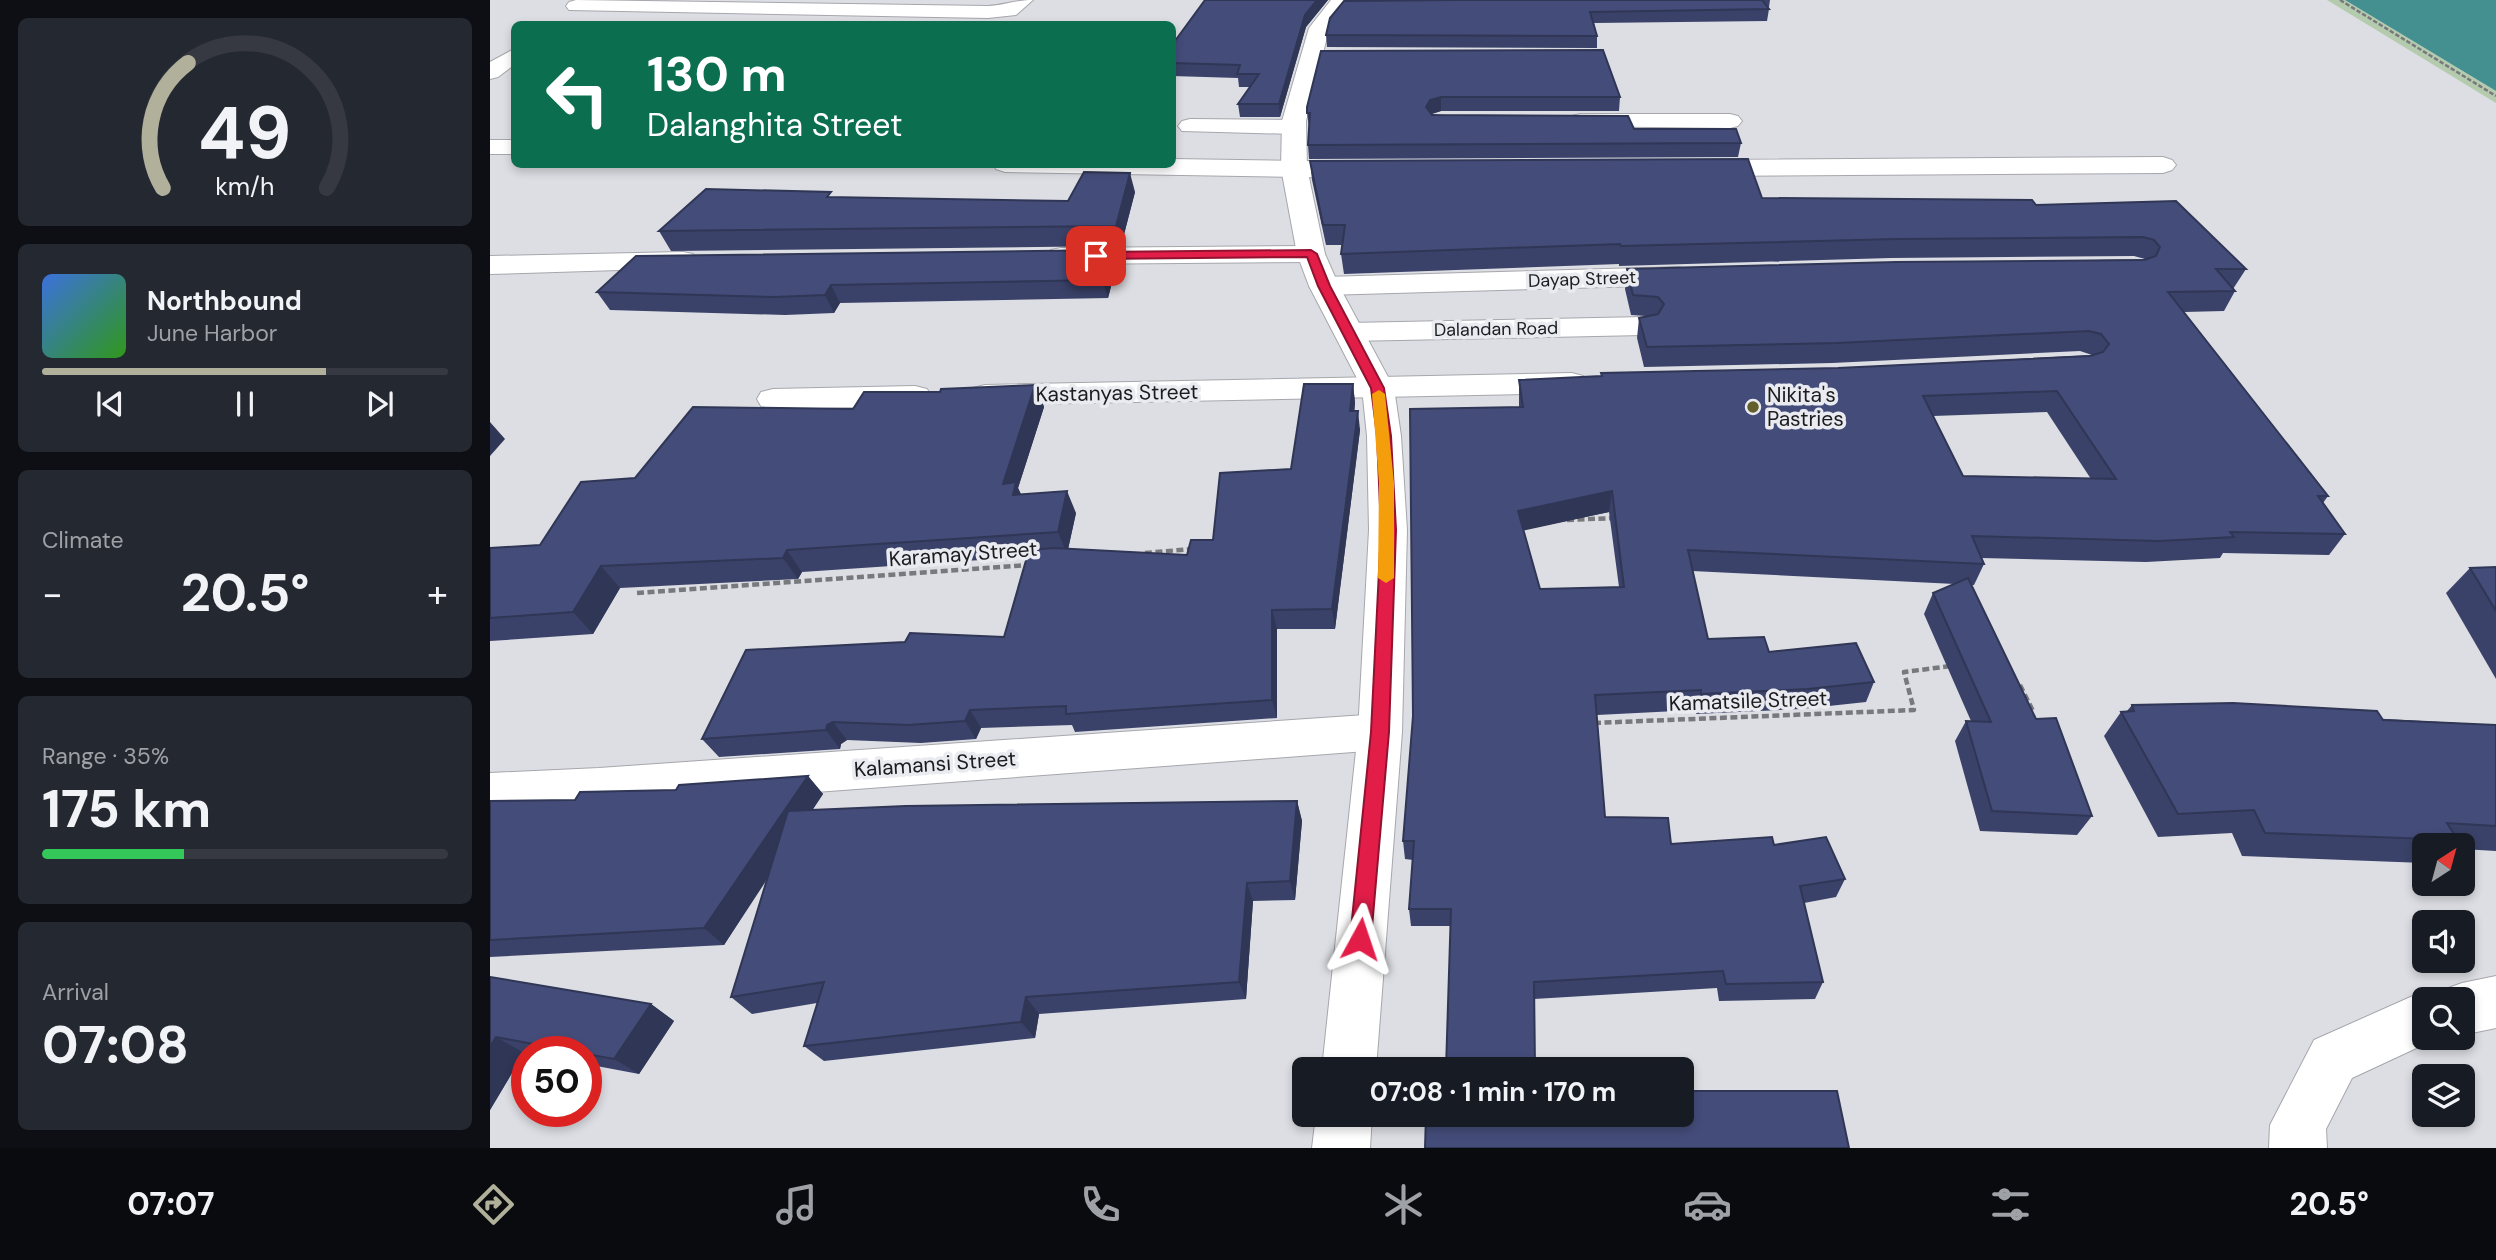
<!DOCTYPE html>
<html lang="en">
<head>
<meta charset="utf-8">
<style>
	:root { --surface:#171b24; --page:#242831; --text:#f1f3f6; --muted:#9ea1a6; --line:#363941; --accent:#b1b09b }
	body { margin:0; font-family:"DM Sans",sans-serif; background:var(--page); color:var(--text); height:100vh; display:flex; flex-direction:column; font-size:26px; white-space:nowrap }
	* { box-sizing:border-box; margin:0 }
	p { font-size:23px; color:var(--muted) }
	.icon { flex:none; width:38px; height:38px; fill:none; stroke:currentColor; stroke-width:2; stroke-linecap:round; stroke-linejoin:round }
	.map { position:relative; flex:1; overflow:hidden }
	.side { display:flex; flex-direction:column; gap:18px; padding:18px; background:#0d0f14; width:490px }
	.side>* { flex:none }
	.guide { position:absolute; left:21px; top:21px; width:665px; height:147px; border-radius:10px; box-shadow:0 4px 10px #0003; background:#0b6e4f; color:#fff; overflow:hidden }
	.needle { width:46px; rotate:36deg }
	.fabs { position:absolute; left:1922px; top:833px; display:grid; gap:14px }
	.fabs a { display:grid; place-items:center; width:63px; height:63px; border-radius:10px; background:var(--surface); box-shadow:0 4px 10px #0003; font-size:35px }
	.speed { position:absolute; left:21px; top:1036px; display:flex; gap:14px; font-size:35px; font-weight:700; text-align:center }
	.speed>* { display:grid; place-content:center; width:91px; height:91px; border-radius:50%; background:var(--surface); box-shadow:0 4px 10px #0003; line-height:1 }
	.speed .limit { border:10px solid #d22; background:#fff; color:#111 }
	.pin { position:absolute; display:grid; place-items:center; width:60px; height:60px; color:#fff; margin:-30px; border-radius:14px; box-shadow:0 4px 10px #0006 }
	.me { position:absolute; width:77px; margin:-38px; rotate:5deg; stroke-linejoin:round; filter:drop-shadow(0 0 5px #0008) }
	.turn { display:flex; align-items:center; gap:24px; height:147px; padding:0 21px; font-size:32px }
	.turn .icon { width:91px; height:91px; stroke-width:2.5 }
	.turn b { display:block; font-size:49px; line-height:60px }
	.big { font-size:52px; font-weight:700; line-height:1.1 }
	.side .tile { flex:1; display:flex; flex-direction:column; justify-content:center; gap:10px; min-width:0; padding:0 24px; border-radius:10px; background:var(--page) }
	.side .dial { align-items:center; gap:0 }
	.dial svg { height:182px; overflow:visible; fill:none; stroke:var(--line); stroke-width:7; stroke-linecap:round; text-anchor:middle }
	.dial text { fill:var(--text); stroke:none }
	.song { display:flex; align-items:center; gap:21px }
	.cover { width:84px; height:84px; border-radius:10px; background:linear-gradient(135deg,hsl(220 70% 55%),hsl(110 70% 35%)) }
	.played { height:7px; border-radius:4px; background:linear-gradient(90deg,var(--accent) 70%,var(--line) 70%) }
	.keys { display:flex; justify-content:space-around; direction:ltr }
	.heat { display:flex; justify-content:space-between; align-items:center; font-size:38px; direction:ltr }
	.charge { height:10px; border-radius:5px; background:linear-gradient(90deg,#34c759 35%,var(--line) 0) }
	.trip { position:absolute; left:802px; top:1057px; width:402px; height:70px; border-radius:10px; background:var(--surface); box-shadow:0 4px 10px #0003; font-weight:700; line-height:70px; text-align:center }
	.dock { display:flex; height:112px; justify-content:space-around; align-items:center; background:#090b0e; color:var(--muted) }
	.dock .icon { width:49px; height:49px }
	.dock .active { color:var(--accent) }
	.dock b { font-size:32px; color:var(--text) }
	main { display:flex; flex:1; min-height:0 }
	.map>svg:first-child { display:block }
</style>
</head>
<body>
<main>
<section class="side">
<div class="tile dial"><svg viewBox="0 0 100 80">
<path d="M14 69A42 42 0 1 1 86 69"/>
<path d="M14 69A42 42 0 0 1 25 14" stroke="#b1b09b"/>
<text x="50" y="56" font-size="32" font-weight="700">49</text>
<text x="50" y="72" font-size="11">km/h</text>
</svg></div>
<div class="tile">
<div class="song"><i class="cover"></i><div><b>Northbound</b><p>June Harbor</p></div></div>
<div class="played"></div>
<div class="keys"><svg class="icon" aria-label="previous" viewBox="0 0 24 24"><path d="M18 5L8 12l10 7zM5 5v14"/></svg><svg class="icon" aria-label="pause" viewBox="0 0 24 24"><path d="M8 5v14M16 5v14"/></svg><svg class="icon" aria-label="next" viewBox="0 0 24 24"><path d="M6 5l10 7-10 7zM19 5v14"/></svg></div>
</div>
<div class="tile"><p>Climate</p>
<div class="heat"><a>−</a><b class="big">20.5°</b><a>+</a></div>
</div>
<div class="tile"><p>Range · 35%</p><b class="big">175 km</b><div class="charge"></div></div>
<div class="tile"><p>Arrival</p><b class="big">07:08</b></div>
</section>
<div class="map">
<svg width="2006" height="1148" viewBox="0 0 2006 1148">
	<rect width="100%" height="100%" fill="#dcdee3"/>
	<path fill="#b5cbae" d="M1837 0H1855L2006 91V103Z"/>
	<path fill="#449090" d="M1855 0H2006V91Z"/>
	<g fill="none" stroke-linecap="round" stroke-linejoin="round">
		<defs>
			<g id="minor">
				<path d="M86 0 498 6C515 5 525 0 543 0L526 15 498 18 79 10 76 6 79 2Z"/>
				<path d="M24 49V65L8 77 0 79V62Z"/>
				<path d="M1090 114H1240L1248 116 1252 121 1248 126 1240 128 1082 126 1078 121 1082 116Z"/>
				<path d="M700 119 804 120 812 122 816 127 812 132 804 134 692 131 688 126 692 121Z"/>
				<rect x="0" y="140" width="24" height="14"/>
				<path d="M1673 157 1682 160 1686 165 1682 170 1673 173 1210 176 1201 173 1197 168 1201 163 1210 160Z"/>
				<path d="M682 159 873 162 882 165 886 170 882 175 873 178 515 172 506 169 503 164H682Z"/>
				<path d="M821 246 831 248 835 254 831 260 821 262 571 264 561 262 557 256 561 250 571 248Z"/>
				<path d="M193 252 203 254 207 260 203 266 193 268 0 274V256Z"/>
				<path d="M1189 267 1199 270 1203 276 1199 282 1189 285 834 295 824 292 819 286 824 280 834 277Z"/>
				<path d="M1154 317 1165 320 1169 326 1165 332 1154 335 858 341 847 338 843 332 847 326 858 323Z"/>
				<path d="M1082 373 1093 376 1098 383 1093 390 1082 393 495 405 483 402 479 395 483 388 495 385Z"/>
				<path d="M425 386 437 389 441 396 437 403 425 406 283 409 271 406 267 399 271 392 283 389Z"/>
				<path d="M890 714 905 719 912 732 905 745 890 750 109 808 0 813V773L109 768Z"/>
				<path d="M2006 976V1028L1972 1035V999H1934V1038H1948L1862 1078 1836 1129 1837 1148H1779L1780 1125 1824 1040 1934 991 1950 997 1953 990 1972 983Z"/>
			</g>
			<g id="major">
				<path d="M841 0H861L839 29 816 121 817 168 835 254 849 286 904 388 911 436 917 530 912 732 886 1069H832L868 732 879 530 877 436 872 388 819 286 807 254 791 168 792 121 819 28Z"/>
				<path d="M826 1115H882L880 1148H822Z"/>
			</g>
		</defs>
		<use href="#minor" stroke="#a6a7ac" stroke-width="2"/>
		<use href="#major" stroke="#a6a7ac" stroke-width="2"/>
		<path stroke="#77797c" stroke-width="2.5" stroke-dasharray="4.5 2" stroke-linecap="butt" d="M1850 0 2006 96"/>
		<g stroke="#77797c" stroke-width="4.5" stroke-dasharray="7 3.5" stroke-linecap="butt">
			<path d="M1077 520 1125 518"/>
			<path d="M655 553 702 549"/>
			<path d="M147 593 539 565"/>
			<path d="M1530 685 1544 713"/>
			<path d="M1104 723 1424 710 1414 672 1461 666"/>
		</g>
		<use href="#minor" fill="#fff" fill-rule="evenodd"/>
		<use href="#major" fill="#fff" fill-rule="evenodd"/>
	</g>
	<g fill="#3a4269" fill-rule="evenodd">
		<path d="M715 0H838L816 27 790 117H750L748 104 760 87H749L748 78 682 76V45Z"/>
		<path d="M969 0H1280L1279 7H1277L1279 9 1277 21 1104 23 1107 36V48L837 47 836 35Z"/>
		<path d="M831 51 1130 97 1129 111H951L942 114 1144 129 1251 143 1248 157 819 159 818 145 819 127 817 113Z"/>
		<path d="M820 161 1272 198 1546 205 1686 201 1756 269 1743 289 1745 291 1734 311 1694 312 1838 496 1833 503 1855 534 1839 555 1733 553 1730 558 1656 562 1491 558 1494 564 1484 585H1481L1546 719 1602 816 1587 835 1490 831 1465 741 1476 721H1481L1434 614 1443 593 1465 584 1202 571 1218 639 1279 652 1384 682 1376 702 1311 709 1206 714V710L1107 715 1115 817 1181 844 1284 845 1355 879 1346 897 1314 903 1333 982 1325 999 1229 1001 1227 988 1044 999 960 926H921L919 909 923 860 915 859 913 841 1029 407V380L1348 368 1602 355 1590 351 1342 363 1154 367 1147 338 1149 318 1156 316 1141 315 1135 289 1137 269 1655 259 1644 256 1401 258 1129 266V264L854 274 851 254 853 245H836L822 180ZM1557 412 1601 479 1473 476 1443 416ZM1119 512 1129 587 1050 589 1033 530Z"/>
		<path d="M645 192 631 246 181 251 169 231 344 198 578 201Z"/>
		<path d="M626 267 618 298 350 303 344 313 295 315 120 310 107 292Z"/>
		<path d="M863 384 865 403 864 411 870 430 845 629H787V718L585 732 582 725 491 728 486 739 431 743 357 740 351 744 350 749 229 757 212 739 514 637 537 557 312 572 308 579 130 588 103 634 0 641V548L50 545 145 478 363 409 450 392 545 385 554 407 528 488 531 494 586 513 578 549 697 555 723 540 801 469Z"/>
		<path d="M2006 567V679L1956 593 1980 568Z"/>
		<path d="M1642 705 2006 725V851L1972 849V845H1934V863L1752 856 1742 833 1668 837 1614 736 1631 712 1637 711Z"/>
		<path d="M318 776 333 794 322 810 807 801 812 821 805 900 763 901 756 999 549 1014 545 1038 334 1061 314 1046 327 1003 262 1014 241 997 277 878 234 945 0 957V801L85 800Z"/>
		<path d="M0 977 161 1004 184 1021 149 1074 96 1064V1052L34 1053 0 1110Z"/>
	</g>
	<g fill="#303655">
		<path d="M827 0H838L816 27 790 117 789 104 815 15Z"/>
		<path d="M951 97V111L941 114 936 107 940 100Z"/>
		<path d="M640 173 645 192 631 246 626 226Z"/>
		<path d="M621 250 626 267 618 298 612 280Z"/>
		<path d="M341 285 350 303 344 313 335 295Z"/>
		<path d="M863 384 865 403 863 430 860 411Z"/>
		<path d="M545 385 554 407 528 488 535 504 533 517 513 484Z"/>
		<path d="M868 411 870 430 845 629 842 609Z"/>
		<path d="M0 422 15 439 0 456Z"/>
		<path d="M577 491 586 513 577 554 568 532Z"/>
		<path d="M1122 491 1119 512 1027 532 1028 511Z"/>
		<path d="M297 550 312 572 308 579 293 558Z"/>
		<path d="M111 566 130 588 103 634 83 612Z"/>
		<path d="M782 610 787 629V718L782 700Z"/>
		<path d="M480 710 491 728 486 739 475 721Z"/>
		<path d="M343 722 357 740 351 744 350 749 336 730 337 725Z"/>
		<path d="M318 776 333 794 234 945 214 928Z"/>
		<path d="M807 801 812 821 805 900 800 881Z"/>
		<path d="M757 883 763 901 756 999 749 982Z"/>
		<path d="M536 997 549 1014 545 1038 531 1022Z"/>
		<path d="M161 1004 184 1021 149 1074 124 1059Z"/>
		<path d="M6 1037 34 1053 0 1110V1047Z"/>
	</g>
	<g fill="#444d7a" stroke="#303655" stroke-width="2" fill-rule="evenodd">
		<path d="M715 0H827L815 15 789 104H748L769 74H747L750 65 682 63V45Z"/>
		<path d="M969 0H1272L1279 9 1100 12 1107 36 836 35 840 18 854 1Z"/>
		<path d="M1113 50 1130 97H951L940 100 936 107 942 115 1138 116 1144 129H1246L1251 143 818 145 820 113H817V107L831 51Z"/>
		<path d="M1258 159 1272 198 1542 200 1546 205 1686 201 1756 269H1726L1745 291 1678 292 1838 496H1828L1855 534 1740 532 1744 537 1669 541 1482 536 1494 564 1198 550 1218 639 1274 637 1279 652 1366 643 1384 682 1318 689 1211 694V690L1105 695 1115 817 1178 818 1181 844 1282 837 1284 845 1336 837 1355 879 1310 886 1333 982 1236 984 1233 971 1044 982 1045 1069H956L961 909H919L924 841H913L923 716 920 409 1033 407 1029 380 1112 376 1111 373 1348 368 1600 356 1613 352 1619 344 1611 334 1599 331 1347 343 1157 347 1149 318 1168 314 1174 304 1168 297 1143 295 1137 269 1407 262 1654 260 1666 256 1670 247 1664 240 1653 237 1407 239 1131 246 1130 244 851 254 855 225H833L820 161ZM1567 391 1626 479 1473 476 1433 396ZM1122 491 1134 587 1050 589 1028 511Z"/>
		<path d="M594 172 640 173 626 226 169 231 216 189 341 192 337 197 578 201Z"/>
		<path d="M621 250 612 280 341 285 335 295 285 297 107 292 146 256Z"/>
		<path d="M814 384H863L860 411H868L842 609 782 610V700L576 714V706L480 710 475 721 418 725 343 722 337 725 336 730 212 739 256 650 415 642 420 633 514 637 539 550 564 548 697 555 701 540H723L730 473 801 469Z"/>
		<path d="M545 385 513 484 526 482 523 495 577 491 568 532 297 550 293 558 111 566 83 612 0 618V548L50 545 91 482 145 478 203 407 363 409 374 392H450L451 389Z"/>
		<path d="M2006 567V611L1980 568Z"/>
		<path d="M1478 578 1546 719 1566 718 1602 816 1502 811 1476 721 1501 722 1443 593Z"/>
		<path d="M1743 703 1887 711 1893 720 2006 725V826L1957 823 1968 840 1775 833 1764 810 1688 814 1631 712 1644 711 1642 705Z"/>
		<path d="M318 776 214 928 0 940V801L85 800 90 792 186 790 189 785Z"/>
		<path d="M807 801 800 881 757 883 749 982 536 997 531 1022 314 1046 334 982 241 997 298 811 416 806Z"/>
		<path d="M0 977 161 1004 124 1059 96 1054V1052H86L6 1037 0 1047Z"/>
		<path d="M1192 1091H1347L1359 1148H935L936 1115H1192Z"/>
	</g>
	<path fill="#e11d48" stroke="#92132f" stroke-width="2" d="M821 250 827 254 840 286 894 388 901 436 906 530 899 732 881 939 878 946 870 949 863 946 860 939 881 732 891 530 887 436 881 388 828 286 817 257 606 259 600 256 606 252Z"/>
	<path fill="#f59e0b" d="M889 390 895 394 904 483V578L896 583 888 578 889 483 882 394Z"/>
	<circle fill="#625f2c" stroke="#eaebf0" stroke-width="2.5" cx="1263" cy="407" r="7"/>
	<g text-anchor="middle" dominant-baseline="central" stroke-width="7" stroke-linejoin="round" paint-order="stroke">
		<g font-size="18" fill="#1b1c1e" stroke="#eaebf0">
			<text transform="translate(1092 279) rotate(-2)">Dayap Street</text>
			<text transform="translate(1006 329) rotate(-1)">Dalandan Road</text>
		</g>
		<g font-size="21" fill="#1b1c1e" stroke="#eaebf0">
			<text transform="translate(627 393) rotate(-1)">Kastanyas Street</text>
			<text transform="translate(473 554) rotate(-4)">Karamay Street</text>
			<text transform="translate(1258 701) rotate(-2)">Kamatsile Street</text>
			<text transform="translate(445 764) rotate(-4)">Kalamansi Street</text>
		</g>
		<g font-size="21" fill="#1b1c1e" stroke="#eaebf0" text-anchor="start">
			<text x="1277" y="395">Nikita's<tspan x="1277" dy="24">Pastries</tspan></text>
		</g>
	</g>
</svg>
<div class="fabs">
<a><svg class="needle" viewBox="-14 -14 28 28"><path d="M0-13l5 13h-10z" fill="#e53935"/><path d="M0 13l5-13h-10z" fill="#9ea1a6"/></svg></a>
<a><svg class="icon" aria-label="sound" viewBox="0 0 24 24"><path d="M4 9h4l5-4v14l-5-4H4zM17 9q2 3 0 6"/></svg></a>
<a><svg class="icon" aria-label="search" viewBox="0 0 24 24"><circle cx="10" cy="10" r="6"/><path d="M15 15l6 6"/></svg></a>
<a><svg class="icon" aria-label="layers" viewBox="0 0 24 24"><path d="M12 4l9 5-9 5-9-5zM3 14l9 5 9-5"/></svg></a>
</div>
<div class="speed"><div class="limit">50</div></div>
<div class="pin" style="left:606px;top:256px;background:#d93025"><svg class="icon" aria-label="arrive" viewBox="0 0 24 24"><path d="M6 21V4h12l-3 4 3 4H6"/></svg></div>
<svg class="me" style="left:870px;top:939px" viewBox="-20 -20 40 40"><path d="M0-17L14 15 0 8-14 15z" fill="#e11d48" stroke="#fff" stroke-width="4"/></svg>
<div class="trip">07:08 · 1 min · 170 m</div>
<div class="guide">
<div class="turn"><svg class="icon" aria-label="left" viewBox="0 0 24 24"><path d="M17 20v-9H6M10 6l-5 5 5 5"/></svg><div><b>130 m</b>Dalanghita Street</div></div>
</div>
</div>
</main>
<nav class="dock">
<b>07:07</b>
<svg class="icon active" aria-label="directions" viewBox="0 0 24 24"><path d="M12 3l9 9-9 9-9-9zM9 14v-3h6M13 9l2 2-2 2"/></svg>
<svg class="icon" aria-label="music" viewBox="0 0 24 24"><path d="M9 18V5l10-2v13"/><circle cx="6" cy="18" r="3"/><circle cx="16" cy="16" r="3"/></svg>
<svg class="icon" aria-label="phone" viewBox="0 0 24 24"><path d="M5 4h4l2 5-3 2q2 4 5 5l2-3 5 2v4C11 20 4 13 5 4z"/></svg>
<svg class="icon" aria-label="climate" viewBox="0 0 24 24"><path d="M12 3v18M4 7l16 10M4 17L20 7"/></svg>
<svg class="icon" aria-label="car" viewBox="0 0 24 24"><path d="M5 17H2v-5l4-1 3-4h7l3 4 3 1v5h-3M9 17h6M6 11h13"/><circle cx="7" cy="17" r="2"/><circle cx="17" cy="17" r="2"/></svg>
<svg class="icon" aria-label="filters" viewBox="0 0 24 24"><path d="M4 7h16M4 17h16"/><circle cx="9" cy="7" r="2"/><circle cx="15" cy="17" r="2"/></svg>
<b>20.5°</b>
</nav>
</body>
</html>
